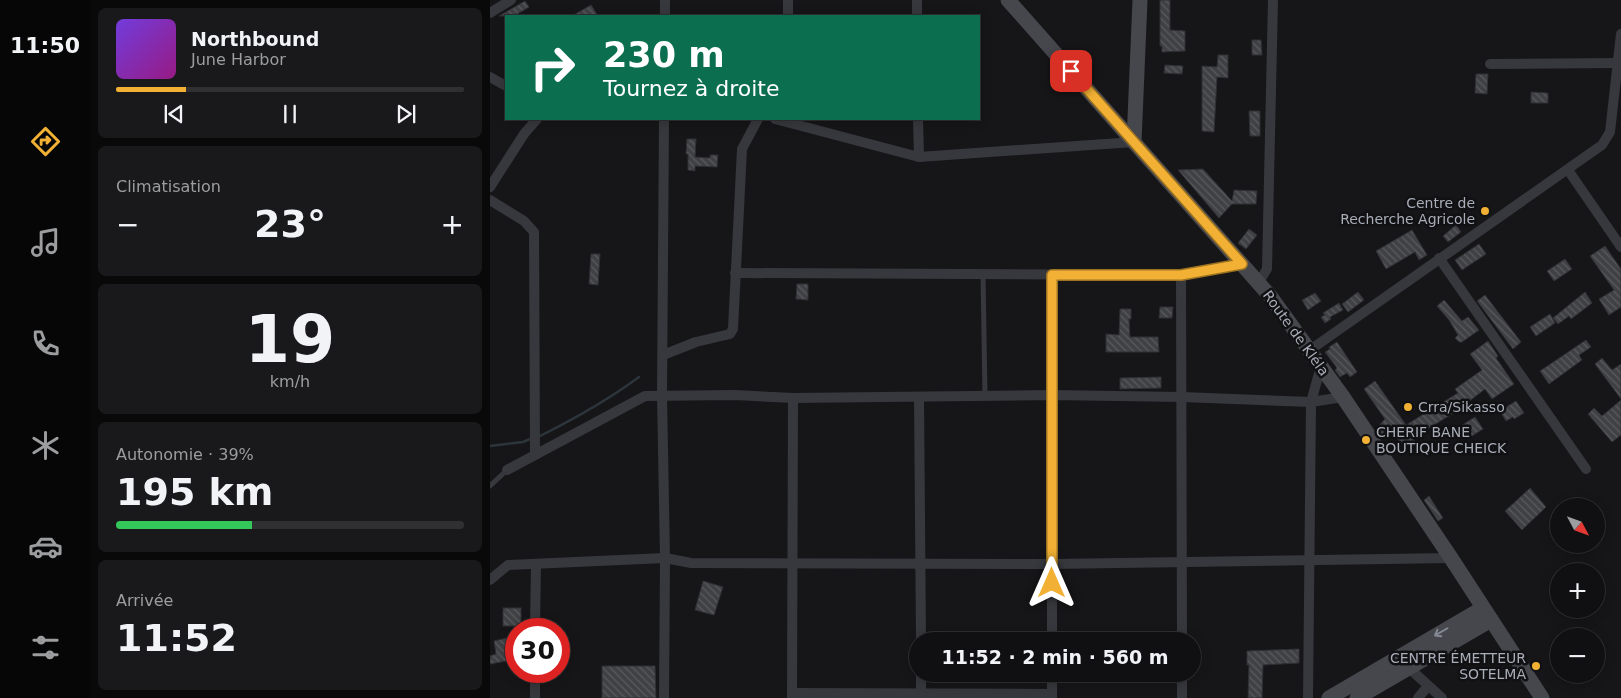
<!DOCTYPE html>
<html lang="fr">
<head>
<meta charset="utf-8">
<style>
	:root { --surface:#101012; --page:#19191b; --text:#f1f3f6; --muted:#9c9d9f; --line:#303032; --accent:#f2b134 }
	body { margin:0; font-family:"DejaVu Sans",sans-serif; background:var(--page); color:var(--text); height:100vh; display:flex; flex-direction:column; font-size:19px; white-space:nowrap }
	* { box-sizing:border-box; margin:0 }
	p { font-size:16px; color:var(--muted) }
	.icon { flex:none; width:28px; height:28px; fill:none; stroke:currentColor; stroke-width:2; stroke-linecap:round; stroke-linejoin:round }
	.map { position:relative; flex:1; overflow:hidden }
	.drawer { display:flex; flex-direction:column; gap:8px; padding:8px; background:#09090a; width:400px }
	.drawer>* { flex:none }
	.banner { position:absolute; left:15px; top:15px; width:475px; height:105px; border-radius:0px; box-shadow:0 2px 12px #0003,0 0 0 1px var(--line); background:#0b6e4f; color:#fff; overflow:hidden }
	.needle { width:32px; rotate:131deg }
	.controls { position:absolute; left:1060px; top:498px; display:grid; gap:10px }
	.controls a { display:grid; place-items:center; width:55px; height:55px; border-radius:50%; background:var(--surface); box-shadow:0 2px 12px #0003,0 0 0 1px var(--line); font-size:25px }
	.speed { position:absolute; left:15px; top:618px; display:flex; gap:10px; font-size:25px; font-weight:700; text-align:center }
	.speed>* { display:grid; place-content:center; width:65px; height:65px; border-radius:50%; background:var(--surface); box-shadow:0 2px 12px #0003,0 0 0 1px var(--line); line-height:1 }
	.speed .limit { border:8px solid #d22; background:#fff; color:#111 }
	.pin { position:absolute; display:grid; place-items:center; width:42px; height:42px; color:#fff; margin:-21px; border-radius:10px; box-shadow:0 2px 8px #0006 }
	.me { position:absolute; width:55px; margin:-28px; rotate:0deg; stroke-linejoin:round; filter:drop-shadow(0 0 4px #0008) }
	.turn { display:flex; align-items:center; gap:18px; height:105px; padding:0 15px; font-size:22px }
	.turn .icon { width:65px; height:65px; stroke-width:2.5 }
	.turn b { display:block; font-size:35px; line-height:42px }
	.big { font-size:38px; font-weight:800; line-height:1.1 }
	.drawer .card { flex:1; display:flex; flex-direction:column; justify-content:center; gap:8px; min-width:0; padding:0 18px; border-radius:8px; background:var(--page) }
	.drawer .dial { align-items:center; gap:0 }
	.dial b { font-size:65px; line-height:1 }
	.song { display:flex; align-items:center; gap:15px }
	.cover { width:60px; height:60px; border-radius:8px; background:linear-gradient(135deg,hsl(260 70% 55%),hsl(310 70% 35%)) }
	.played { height:5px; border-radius:2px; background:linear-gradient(90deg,var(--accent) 20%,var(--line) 20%) }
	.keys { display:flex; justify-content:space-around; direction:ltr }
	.heat { display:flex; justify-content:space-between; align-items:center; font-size:28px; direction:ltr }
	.charge { height:8px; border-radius:4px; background:linear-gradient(90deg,#34c759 39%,var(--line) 0) }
	.trip { position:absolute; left:419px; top:632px; width:292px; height:50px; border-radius:25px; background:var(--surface); box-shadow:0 2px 12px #0003,0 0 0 1px var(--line); font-weight:800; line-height:50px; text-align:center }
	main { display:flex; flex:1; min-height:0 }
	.menu { display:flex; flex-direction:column; width:90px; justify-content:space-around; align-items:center; background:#060607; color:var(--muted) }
	.menu .icon { width:35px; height:35px }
	.menu .current { color:var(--accent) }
	.menu b { font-size:22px; color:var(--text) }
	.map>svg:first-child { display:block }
</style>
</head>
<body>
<main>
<nav class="menu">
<b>11:50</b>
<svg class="icon current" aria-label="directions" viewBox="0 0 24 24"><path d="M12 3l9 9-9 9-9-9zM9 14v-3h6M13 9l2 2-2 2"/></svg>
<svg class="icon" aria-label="music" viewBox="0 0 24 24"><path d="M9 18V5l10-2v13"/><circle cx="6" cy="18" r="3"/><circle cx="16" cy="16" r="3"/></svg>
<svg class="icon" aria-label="phone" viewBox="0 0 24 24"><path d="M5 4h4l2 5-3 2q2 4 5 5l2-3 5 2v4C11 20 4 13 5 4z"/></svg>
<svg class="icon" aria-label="climate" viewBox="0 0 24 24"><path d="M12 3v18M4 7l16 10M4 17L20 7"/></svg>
<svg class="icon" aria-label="car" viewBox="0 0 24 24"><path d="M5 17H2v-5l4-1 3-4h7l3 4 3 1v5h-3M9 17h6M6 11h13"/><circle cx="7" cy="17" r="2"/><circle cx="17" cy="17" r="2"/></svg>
<svg class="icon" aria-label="filters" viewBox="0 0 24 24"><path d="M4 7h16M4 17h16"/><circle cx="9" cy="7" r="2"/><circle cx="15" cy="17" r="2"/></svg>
</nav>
<section class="drawer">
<div class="card">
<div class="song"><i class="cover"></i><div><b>Northbound</b><p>June Harbor</p></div></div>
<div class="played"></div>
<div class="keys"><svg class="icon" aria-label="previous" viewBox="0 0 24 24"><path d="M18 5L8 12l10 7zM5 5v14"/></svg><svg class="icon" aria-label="pause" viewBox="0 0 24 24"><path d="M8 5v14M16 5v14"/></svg><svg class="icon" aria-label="next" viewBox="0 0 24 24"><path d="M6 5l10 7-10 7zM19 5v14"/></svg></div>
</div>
<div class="card"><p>Climatisation</p>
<div class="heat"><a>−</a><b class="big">23°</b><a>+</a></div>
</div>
<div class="card dial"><b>19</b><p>km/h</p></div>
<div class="card"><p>Autonomie · 39%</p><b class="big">195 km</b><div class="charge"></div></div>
<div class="card"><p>Arrivée</p><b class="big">11:52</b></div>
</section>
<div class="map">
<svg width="1131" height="698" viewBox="0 0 1131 698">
	<defs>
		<pattern id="building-back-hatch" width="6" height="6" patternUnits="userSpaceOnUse" patternTransform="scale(1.25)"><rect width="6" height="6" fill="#404145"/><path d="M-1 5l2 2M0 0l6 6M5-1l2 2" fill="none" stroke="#595a5e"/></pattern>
	</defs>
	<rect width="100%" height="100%" fill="#161618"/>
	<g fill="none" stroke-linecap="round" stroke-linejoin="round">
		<g stroke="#2c353c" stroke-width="2.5">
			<path d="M50 436C84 419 118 400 149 377"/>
			<path d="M0 446 33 442 40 439"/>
		</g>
	</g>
	<g fill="url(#building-back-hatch)" stroke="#303034">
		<path d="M670 0H680V30L695 31V51L672 52V46H670Z"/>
		<path d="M35 1 39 7 24 16H9Z"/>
		<path d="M101 5 108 16H82Z"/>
		<path d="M762 40H771L772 55H762Z"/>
		<path d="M728 55H738V78L727 77 724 132 712 131V66L727 67Z"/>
		<path d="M675 65 693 66 692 74 674 73Z"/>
		<path d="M986 74H998L997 94 985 93Z"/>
		<path d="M1041 92 1058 93V103H1041Z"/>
		<path d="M759 111H770V136H760Z"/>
		<path d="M197 139H206L205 157 220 158V155H228L227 167 205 166V171L198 170V154H196Z"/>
		<path d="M713 169 742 201 744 190 767 191 766 204H742L729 218 688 170Z"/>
		<path d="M966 225 971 232 958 242 953 236Z"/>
		<path d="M759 229 767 235 756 249 748 243Z"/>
		<path d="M922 230 937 255 929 260 925 252 896 269 886 251Z"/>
		<path d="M989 244 996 254 972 270 965 260Z"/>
		<path d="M1115 246 1131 269V307L1119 315 1109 299 1124 290 1100 256Z"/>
		<path d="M101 254H110L108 285 99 284Z"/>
		<path d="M1075 259 1082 269 1064 281 1057 271Z"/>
		<path d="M307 284H318V300L306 299Z"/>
		<path d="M868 292 874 300 858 312 852 304Z"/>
		<path d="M1095 292 1102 303 1081 319 1079 316 1068 324 1063 318Z"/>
		<path d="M825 293 831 301 818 310 812 300Z"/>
		<path d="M995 295 1031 342 1023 349 987 301Z"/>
		<path d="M954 300 972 321 978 317 989 330 972 342H969L965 338 968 335 959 320 947 306Z"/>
		<path d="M849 303 853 310 840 317 841 319 835 323 831 317 835 315 833 313Z"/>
		<path d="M670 307H683L682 318H669Z"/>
		<path d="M630 309H641V319H639L640 337H668L669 352H616V334L629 335Z"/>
		<path d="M1060 314 1065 323 1046 336 1040 327Z"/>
		<path d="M1096 340 1101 347 1089 355 1092 360 1059 384 1050 371Z"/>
		<path d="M998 341 1008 356 1006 358 1024 384 1002 399 995 389 965 412 923 438 926 443 915 450 900 428 891 437 886 429 895 419 874 389 885 381 916 425 968 393 965 389 992 370 980 354Z"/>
		<path d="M847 342 867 372 860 377 857 373 850 377 845 370 847 368 835 352 840 349 839 347Z"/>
		<path d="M1112 358 1122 370 1131 364V399L1105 364Z"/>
		<path d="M671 377V388L630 389V378Z"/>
		<path d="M1131 400V435L1122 442 1098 414 1104 408 1112 416Z"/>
		<path d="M1026 401 1034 413 1024 419 1023 417 1016 421 1010 411Z"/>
		<path d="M985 417 993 429 977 439 969 427Z"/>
		<path d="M1040 488 1056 507 1032 530 1015 511Z"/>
		<path d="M939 496 953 518 948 521 934 500Z"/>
		<path d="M213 581 233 587 224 615 205 610Z"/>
		<rect x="13" y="608" width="18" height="18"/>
		<path d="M17 638 22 660 0 664V656L6 654 4 641Z"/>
		<path d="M809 649V663L773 665 772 698H758L759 665H757V651Z"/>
		<path d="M112 666H165L166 698H112Z"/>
	</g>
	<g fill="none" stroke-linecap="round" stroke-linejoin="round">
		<g stroke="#37383d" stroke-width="5">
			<path d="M493 274 495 396"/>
			<path d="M0 486 17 470"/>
		</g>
		<g stroke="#37383d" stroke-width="10">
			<path d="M175 0V16"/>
			<path d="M427 0V16"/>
			<path d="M0 13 21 0"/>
			<path d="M298 16V0"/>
			<path d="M1000 64 1128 63"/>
			<path d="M0 77 16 86"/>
			<path d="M174 119 172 395 175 558 174 698"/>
			<path d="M285 119 429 157 644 142"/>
			<path d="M428 119 429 157"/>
			<path d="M1078 170 1131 247"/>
			<path d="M0 187 34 134 47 119"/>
			<path d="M0 200 34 221 44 232 45 455"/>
			<path d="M949 258 1096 469"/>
			<path d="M245 273 691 275 752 264"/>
			<path d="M691 275 692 641"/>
			<path d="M769 282 777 269 783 0"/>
			<path d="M820 350 1112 145 1120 132 1131 34"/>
			<path d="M173 355 206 342 240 334 243 329 252 149 268 119"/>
			<path d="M429 397 431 641"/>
			<path d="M17 470 155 396 245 395 303 398 562 395 692 397 821 402 853 397"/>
			<path d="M0 580 18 565 175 558 201 563 562 564 961 558"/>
			<path d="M45 629 46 564"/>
			<path d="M562 641V275"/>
			<path d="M919 668 952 698"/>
			<path d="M431 674V698"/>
			<path d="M302 693 562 694"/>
			<path d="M45 698V671"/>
			<path d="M302 698 303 398"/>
			<path d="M562 698V674"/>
			<path d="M692 698V674"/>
			<path d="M818 698 821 402 831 366"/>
			<path d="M928 698 938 686"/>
		</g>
		<g stroke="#45474d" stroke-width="15">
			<path d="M518 0 780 296 853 397 961 558 1052 698"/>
			<path d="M644 142 650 0"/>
			<path d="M839 698 993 608"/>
			<path d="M867 698 1001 620"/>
		</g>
	</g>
	<defs><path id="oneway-shaft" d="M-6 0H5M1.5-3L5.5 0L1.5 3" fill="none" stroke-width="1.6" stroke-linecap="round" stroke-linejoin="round" transform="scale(1.25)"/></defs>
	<use stroke="#858993" href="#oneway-shaft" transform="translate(951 632) rotate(150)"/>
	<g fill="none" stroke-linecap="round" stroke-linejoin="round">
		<defs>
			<path id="route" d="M562 583V275H691L752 264 581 71"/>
		</defs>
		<use href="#route" stroke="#9d7322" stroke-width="12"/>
		<use href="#route" stroke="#f2b134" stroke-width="9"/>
	</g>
	<g fill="#f2b134" stroke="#111113" stroke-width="2">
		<circle cx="995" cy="211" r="5"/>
		<circle cx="918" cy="407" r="5"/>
		<circle cx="876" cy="440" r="5"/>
		<circle cx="1046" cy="666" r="5"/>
	</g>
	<g text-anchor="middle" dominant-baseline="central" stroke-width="5" stroke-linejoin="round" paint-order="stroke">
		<g font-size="14" fill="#a8adb8" stroke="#111113" text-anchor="end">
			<text x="985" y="203">Centre de<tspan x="985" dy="16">Recherche Agricole</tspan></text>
			<text x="928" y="407" text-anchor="start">Crra/Sikasso</text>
			<text x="886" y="432" text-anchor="start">CHERIF BANE<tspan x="886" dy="16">BOUTIQUE CHEICK</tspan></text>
			<text x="1036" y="658">CENTRE ÉMETTEUR<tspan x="1036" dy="16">SOTELMA</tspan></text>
		</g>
		<g font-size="14" fill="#a8adb8" stroke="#111113">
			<text transform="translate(806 333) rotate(54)">Route de Kléla</text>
		</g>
	</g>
</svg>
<div class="controls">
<a><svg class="needle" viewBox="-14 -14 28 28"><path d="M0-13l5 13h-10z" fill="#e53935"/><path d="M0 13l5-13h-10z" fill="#9c9d9f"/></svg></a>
<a>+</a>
<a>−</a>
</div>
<div class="speed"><div class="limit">30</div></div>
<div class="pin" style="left:581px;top:71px;background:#d93025"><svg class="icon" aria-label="arrive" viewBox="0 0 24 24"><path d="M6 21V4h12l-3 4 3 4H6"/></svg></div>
<svg class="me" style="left:562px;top:583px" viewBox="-20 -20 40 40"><path d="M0-17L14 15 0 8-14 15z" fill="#f2b134" stroke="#fff" stroke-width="4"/></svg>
<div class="trip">11:52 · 2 min · 560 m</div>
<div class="banner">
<div class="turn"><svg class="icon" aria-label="right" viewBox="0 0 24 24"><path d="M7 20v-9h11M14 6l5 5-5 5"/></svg><div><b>230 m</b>Tournez à droite</div></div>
</div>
</div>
</main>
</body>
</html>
